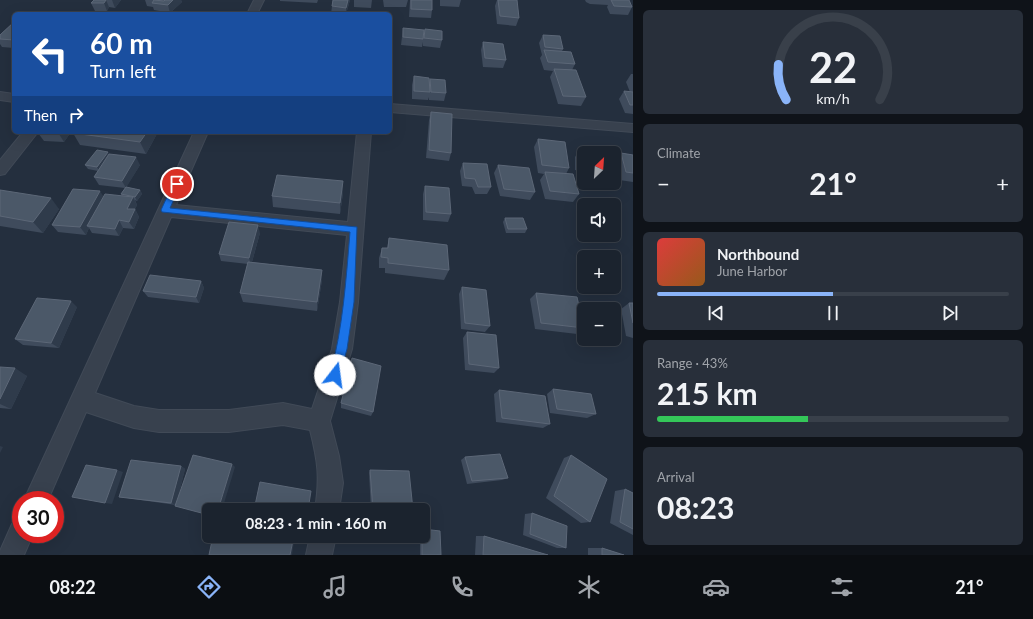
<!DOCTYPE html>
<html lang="en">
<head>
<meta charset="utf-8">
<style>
	:root { --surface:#1b232e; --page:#282f3a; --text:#f1f3f6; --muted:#a0a4aa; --line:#39404a; --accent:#8ab4f8 }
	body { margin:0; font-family:Lato,sans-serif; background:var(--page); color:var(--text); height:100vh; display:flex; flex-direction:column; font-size:15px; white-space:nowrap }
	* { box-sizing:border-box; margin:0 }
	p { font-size:13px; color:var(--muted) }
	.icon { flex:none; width:22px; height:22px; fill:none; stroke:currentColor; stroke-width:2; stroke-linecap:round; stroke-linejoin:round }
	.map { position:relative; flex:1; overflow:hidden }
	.details { display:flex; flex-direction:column; gap:10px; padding:10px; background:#0f1319; width:400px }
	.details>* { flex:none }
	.top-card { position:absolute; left:12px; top:12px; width:380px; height:122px; border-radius:6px; box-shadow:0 4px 16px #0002,0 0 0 1px var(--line); background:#1a4fa0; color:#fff; overflow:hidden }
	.needle { width:26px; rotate:25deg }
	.buttons { position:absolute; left:577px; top:146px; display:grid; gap:8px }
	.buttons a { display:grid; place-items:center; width:44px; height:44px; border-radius:6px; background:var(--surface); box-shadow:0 4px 16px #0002,0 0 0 1px var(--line); font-size:20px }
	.speed { position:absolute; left:12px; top:491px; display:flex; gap:8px; font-size:20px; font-weight:700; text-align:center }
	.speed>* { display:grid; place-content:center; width:52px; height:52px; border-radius:50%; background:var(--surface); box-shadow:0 4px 16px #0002,0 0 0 1px var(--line); line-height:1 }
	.speed .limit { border:6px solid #d22; background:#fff; color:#111 }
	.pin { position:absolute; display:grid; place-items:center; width:34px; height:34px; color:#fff; margin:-17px; border:2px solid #fff; border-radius:50%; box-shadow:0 1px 4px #0007 }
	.me { position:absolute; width:44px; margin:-22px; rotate:15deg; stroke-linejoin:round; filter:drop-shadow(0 0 3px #0008) }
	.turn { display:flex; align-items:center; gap:14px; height:84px; padding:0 12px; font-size:18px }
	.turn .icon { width:52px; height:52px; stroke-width:2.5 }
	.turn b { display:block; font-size:28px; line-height:34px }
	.then { display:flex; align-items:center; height:38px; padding:0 12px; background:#0003; gap:8px; font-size:15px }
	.big { font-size:30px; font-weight:700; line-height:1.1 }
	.details .widget { flex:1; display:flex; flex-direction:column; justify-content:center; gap:6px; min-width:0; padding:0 14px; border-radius:6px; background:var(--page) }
	.details .dial { align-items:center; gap:0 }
	.dial svg { height:104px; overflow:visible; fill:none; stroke:var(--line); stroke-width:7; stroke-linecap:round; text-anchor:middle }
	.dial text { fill:var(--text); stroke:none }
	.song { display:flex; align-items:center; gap:12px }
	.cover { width:48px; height:48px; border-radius:6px; background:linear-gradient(135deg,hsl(0 70% 55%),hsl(30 70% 35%)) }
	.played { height:4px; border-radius:2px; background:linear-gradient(90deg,var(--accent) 50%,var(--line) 50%) }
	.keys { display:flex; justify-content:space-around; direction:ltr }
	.heat { display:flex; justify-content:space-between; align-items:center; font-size:22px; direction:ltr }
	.charge { height:6px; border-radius:3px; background:linear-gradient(90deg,#34c759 43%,var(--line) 0) }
	.trip { position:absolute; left:202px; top:503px; width:228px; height:40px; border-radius:6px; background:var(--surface); box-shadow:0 4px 16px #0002,0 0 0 1px var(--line); font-weight:700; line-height:40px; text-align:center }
	.tab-bar { display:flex; height:64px; justify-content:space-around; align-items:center; background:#0b0e12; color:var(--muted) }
	.tab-bar .icon { width:28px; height:28px }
	.tab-bar .current { color:var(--accent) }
	.tab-bar b { font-size:18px; color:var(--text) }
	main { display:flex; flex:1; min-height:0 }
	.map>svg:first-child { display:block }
</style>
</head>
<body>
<main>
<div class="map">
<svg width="633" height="555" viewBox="0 0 633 555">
	<rect width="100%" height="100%" fill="#242f3e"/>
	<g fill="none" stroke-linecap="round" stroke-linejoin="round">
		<defs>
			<g id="street">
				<path d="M254 0H264L257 14H247Z"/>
				<path d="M0 92 14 94V102L0 100Z"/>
				<path d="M390 104 633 124V132L390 112Z"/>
				<path d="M23 132H38L5 174 0 175V160Z"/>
				<path d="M194 132H208L176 205 348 222 357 132H371L358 302 352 349 330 421 339 456 343 483 339 510H315C320 477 318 462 310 430L283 425 229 432H159L134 428 86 412 48 500H24ZM171 217 347 235 340 302 332 349 312 409 283 403 229 410H159L134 406 95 393Z"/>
				<path d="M21 520V534H33L24 555H0V551L12 524Z"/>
				<path d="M310 536H336L332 555H306Z"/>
			</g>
		</defs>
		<use href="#street" stroke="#414a57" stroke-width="2"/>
		<use href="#street" fill="#38414e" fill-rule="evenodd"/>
	</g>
	<g fill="#3f4b5c">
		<path d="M94 0H121L115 8 109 7 107 11H95L91 3Z"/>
		<path d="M145 0H181L182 2 170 13 154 10 153 7 147 6Z"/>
		<path d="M280 0H318L317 3 280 1Z"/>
		<path d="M333 0H350L346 14H331L332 6Z"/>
		<path d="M354 0H372L371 8 354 7Z"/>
		<path d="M383 0H408L406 7H384Z"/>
		<path d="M410 0H432V10L431 18 409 17Z"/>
		<path d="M440 0H461L459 7 440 6Z"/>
		<path d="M497 0H517L519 18 516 26 497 24 495 6Z"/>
		<path d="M585 0H625L632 7 628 15 610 14 607 7 608 5 590 4 586 2Z"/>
		<path d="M14 22V48L2 47 0 44V35Z"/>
		<path d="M403 28 424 35 425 29 442 40 440 48 423 46V42L422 47 401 45Z"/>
		<path d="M543 35 563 49 562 51 575 64 572 70 586 97 581 106 558 104 550 77 553 71 544 70 540 58 542 55 539 43Z"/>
		<path d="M483 42 506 60 503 68 483 67 481 50Z"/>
		<path d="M631 74H633V114L625 113 619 99 624 91 630 92 626 82Z"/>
		<path d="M414 76 429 83 430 79 446 93 444 101 429 100V97L428 100 412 99V85Z"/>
		<path d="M431 112 451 153 449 161 426 158 429 120Z"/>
		<path d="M71 132 64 142 44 141 38 133Z"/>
		<path d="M74 132H158L146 154 80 145 73 133Z"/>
		<path d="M313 132H346V133Z"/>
		<path d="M538 139 569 168 566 174 579 194 573 202 545 199 540 180 544 174 538 173 534 147Z"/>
		<path d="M580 149 584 153V172L575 170V157Z"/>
		<path d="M621 153 633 155V182L619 180 615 161Z"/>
		<path d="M109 154 140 165 126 187 140 190 142 194 137 201 135 200 137 205 135 209 139 217 134 229 123 228 119 236 92 233 89 228 86 235 58 232 52 225 103 197 122 196 121 194 125 188 99 185 94 177 98 171 88 169 85 165Z"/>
		<path d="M463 163 491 187 487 194H475L472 187 462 186 460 171Z"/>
		<path d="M498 165 535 192 530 200 500 196 494 173Z"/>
		<path d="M425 186 451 214 448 222 423 220V194Z"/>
		<path d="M0 190 59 209 43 233 0 226Z"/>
		<path d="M343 193 340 214 273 207 272 196Z"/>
		<path d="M505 218 527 229 525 233H506L503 222Z"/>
		<path d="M260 233 252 262 322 270V280L317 311 243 302 240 293 248 264 221 261 219 254Z"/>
		<path d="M389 238 449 270 444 280 385 273V268H379V258L382 248H387Z"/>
		<path d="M201 281 204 288 199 303 148 297 143 291Z"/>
		<path d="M462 287 490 326 485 332 461 329 459 294Z"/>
		<path d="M536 293 584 328 577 334 535 329 530 299Z"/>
		<path d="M629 303H633V338L626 336 621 309Z"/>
		<path d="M77 307 59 348 23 345 15 339Z"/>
		<path d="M467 332 499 368 494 373 465 370 463 338Z"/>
		<path d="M0 367 27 376 11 409 0 408Z"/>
		<path d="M553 389 596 414 587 418 550 413 547 394Z"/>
		<path d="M499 390 550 424 543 428 496 422 494 394Z"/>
		<path d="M341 403 373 412 371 416 341 408Z"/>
		<path d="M571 455 590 522 581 523 546 498 564 458Z"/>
		<path d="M465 457 508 478 502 480 467 484 461 460Z"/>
		<path d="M181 466 185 469 176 505 126 498 119 497Z"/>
		<path d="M370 470 413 510H371L369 473Z"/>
		<path d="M625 489 633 493V535L610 523 615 491Z"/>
		<path d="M532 513 566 548H557L523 535 525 514Z"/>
		<path d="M420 536H423L441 555H420Z"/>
		<path d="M476 536H484L548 555H475Z"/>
		<path d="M588 548H602L624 555H588Z"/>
	</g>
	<g fill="#2f3b4b">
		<path d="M106 0 109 7 107 11 104 3Z"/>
		<path d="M112 0H121L115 8Z"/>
		<path d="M173 0H181L182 2 170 13 168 5Z"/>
		<path d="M348 0H350L346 14V8Z"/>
		<path d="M61 132H71L64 142 59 134Z"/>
		<path d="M147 132H158L146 154 140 142Z"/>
		<path d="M108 152 110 156 99 171 97 167Z"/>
		<path d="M136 157 140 165 126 188 122 181Z"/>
		<path d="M343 181V193L340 214V203Z"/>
		<path d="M140 190 142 194 137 201 135 197Z"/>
		<path d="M100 191 105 199 87 226 89 228 86 235 80 227Z"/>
		<path d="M133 197 137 205 132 216 127 209Z"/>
		<path d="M51 198 59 209 43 233 33 222Z"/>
		<path d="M135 209 139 217 134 229 129 222Z"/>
		<path d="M119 220 123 228 119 236 115 229Z"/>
		<path d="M258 225 260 233 251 265 249 258Z"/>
		<path d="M322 270V280L317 311V302Z"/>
		<path d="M201 281 204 288 199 303 196 297Z"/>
		<path d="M71 301 77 307 59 348 51 343Z"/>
		<path d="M15 368 27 376 11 409 0 404V399Z"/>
		<path d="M0 446 3 447 0 453Z"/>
		<path d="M232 464 235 467 222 510H218Z"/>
		<path d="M181 466 185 469 176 505 171 503Z"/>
		<path d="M117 470 123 472 112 504 105 503Z"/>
		<path d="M293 540 294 541 292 555H290Z"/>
	</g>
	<g fill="#4b5868" stroke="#5c6777">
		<path d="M94 0H106L104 3H91Z"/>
		<path d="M154 0 164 1 165 0H173L168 5 152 3Z"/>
		<path d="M333 0H348L346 8 332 6Z"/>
		<path d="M411 0H432V10L411 9Z"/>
		<path d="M498 0H517L519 18 500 16Z"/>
		<path d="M611 0H629L632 7 614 6Z"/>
		<path d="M14 22V40L0 39V35Z"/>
		<path d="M403 28 424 30 423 39 403 37Z"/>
		<path d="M425 29 442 31V40L424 38Z"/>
		<path d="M543 35 560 36 563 49 545 47Z"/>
		<path d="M483 42 503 44 506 60 485 58Z"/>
		<path d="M544 50 571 52 575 64 548 62Z"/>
		<path d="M554 69 576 70 586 97 563 96Z"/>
		<path d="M414 76 429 78 430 92 414 91Z"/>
		<path d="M430 79 445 80 446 93 431 92Z"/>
		<path d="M624 91 633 92V105H630Z"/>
		<path d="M431 112 452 114 451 153 429 150Z"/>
		<path d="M39 132H61L59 134 38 133Z"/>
		<path d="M74 132H147L140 142 73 133Z"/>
		<path d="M538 139 565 142 569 168 542 165Z"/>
		<path d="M580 149 599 153H584V163L580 162Z"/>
		<path d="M97 150 108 152 97 167 85 165Z"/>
		<path d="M621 153 633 155V173L626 172Z"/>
		<path d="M109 154 136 157 122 181 94 177Z"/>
		<path d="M463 163 487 164 491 187H478L475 179 465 178Z"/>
		<path d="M498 165 529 168 535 192 504 189Z"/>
		<path d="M545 172 573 174 579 194 550 191Z"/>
		<path d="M277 175 343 181 340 203 272 196Z"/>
		<path d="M425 186 449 188 451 214 426 212Z"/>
		<path d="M126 187 140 190 135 197 121 194Z"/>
		<path d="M73 189 100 191 80 227 52 225Z"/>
		<path d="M0 190 51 198 33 222 0 216Z"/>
		<path d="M105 194 133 197 127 209H135L129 222 119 220 115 229 87 226Z"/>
		<path d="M505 218H523L527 229H508Z"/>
		<path d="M229 222 258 225 249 258 219 254Z"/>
		<path d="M389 238 447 245 449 270 388 263V258L381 257 382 248H388Z"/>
		<path d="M248 262 322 270 317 302 240 293Z"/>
		<path d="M150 275 201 281 196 297 143 291Z"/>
		<path d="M462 287 486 290 490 326 465 323Z"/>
		<path d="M536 293 577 297 584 328 541 323Z"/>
		<path d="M37 298 71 301 51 343 15 339Z"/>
		<path d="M629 303H633V323Z"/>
		<path d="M467 332 496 335 499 368 469 364Z"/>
		<path d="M352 358 381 366 373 412 341 403Z"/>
		<path d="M0 367 15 368 0 399Z"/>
		<path d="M553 389 591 394 596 414 557 409Z"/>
		<path d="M499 390 545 396 550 424 502 418Z"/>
		<path d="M500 454 508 478 472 481 465 457Z"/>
		<path d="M193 455 232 464 218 510H209V515L175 506Z"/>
		<path d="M571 455 607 479 590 522 554 496Z"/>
		<path d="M131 460 181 466 171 503 119 497Z"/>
		<path d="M86 465 117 470 105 503 72 497Z"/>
		<path d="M370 470 409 471 413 510H373Z"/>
		<path d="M260 482 311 491 308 510H254Z"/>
		<path d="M625 489 633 493V529L620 522Z"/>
		<path d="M532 513 567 526 566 548 530 534Z"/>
		<path d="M423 529 440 531 441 555H422V536H423Z"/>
		<path d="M213 536H269L293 540 290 555H209Z"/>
		<path d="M484 536 548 555H483Z"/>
		<path d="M602 548 624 555H602Z"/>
	</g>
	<path fill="#1a73e8" stroke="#114b97" d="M177 181 181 184 170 208 357 227 354 302 347 349 339 378 335 380 332 378 330 375C343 328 346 280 350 232L162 212 161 210 173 184Z"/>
</svg>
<div class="buttons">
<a><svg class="needle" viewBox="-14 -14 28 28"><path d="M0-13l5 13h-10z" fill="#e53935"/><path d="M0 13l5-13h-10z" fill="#a0a4aa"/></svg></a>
<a><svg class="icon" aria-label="sound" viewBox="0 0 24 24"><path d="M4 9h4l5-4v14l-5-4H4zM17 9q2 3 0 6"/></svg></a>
<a>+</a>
<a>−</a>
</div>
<div class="speed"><div class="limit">30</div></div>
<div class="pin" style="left:177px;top:184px;background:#d93025"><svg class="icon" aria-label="arrive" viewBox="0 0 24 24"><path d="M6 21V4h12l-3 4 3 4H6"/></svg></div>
<svg class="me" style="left:335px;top:375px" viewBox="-20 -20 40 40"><circle r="19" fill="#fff"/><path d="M0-13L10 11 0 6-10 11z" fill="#1a73e8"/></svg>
<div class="trip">08:23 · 1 min · 160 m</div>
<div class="top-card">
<div class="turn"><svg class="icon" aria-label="left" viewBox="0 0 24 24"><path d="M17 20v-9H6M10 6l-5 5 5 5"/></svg><div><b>60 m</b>Turn left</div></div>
<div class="then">Then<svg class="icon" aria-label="right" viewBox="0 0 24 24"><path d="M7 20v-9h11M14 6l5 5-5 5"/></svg></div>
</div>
</div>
<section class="details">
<div class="widget dial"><svg viewBox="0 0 100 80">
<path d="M14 69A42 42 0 1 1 86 69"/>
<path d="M14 69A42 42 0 0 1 8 42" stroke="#8ab4f8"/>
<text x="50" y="56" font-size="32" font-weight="700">22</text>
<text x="50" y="72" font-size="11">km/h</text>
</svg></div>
<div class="widget"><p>Climate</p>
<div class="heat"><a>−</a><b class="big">21°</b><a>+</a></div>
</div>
<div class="widget">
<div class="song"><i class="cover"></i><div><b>Northbound</b><p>June Harbor</p></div></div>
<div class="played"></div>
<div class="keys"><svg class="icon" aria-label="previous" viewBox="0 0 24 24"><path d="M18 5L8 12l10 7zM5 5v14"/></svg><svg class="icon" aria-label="pause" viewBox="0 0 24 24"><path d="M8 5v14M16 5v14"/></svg><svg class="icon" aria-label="next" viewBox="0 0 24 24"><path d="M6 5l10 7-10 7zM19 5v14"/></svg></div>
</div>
<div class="widget"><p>Range · 43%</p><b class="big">215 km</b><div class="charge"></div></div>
<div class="widget"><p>Arrival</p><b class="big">08:23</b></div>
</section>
</main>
<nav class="tab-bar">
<b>08:22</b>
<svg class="icon current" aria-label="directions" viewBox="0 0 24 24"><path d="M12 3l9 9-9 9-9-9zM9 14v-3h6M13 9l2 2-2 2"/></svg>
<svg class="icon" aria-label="music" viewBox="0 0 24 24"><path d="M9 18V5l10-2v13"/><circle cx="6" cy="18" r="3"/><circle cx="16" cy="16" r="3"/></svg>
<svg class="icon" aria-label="phone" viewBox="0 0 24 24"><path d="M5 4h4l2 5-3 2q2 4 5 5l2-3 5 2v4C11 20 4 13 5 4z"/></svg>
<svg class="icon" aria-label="climate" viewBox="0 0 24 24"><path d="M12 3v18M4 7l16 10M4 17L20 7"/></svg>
<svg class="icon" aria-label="car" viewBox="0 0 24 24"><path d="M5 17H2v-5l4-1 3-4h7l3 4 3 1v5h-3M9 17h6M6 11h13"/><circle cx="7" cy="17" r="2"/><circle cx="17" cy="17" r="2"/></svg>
<svg class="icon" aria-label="filters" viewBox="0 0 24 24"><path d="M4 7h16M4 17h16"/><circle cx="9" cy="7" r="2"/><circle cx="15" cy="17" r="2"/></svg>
<b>21°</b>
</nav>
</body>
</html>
